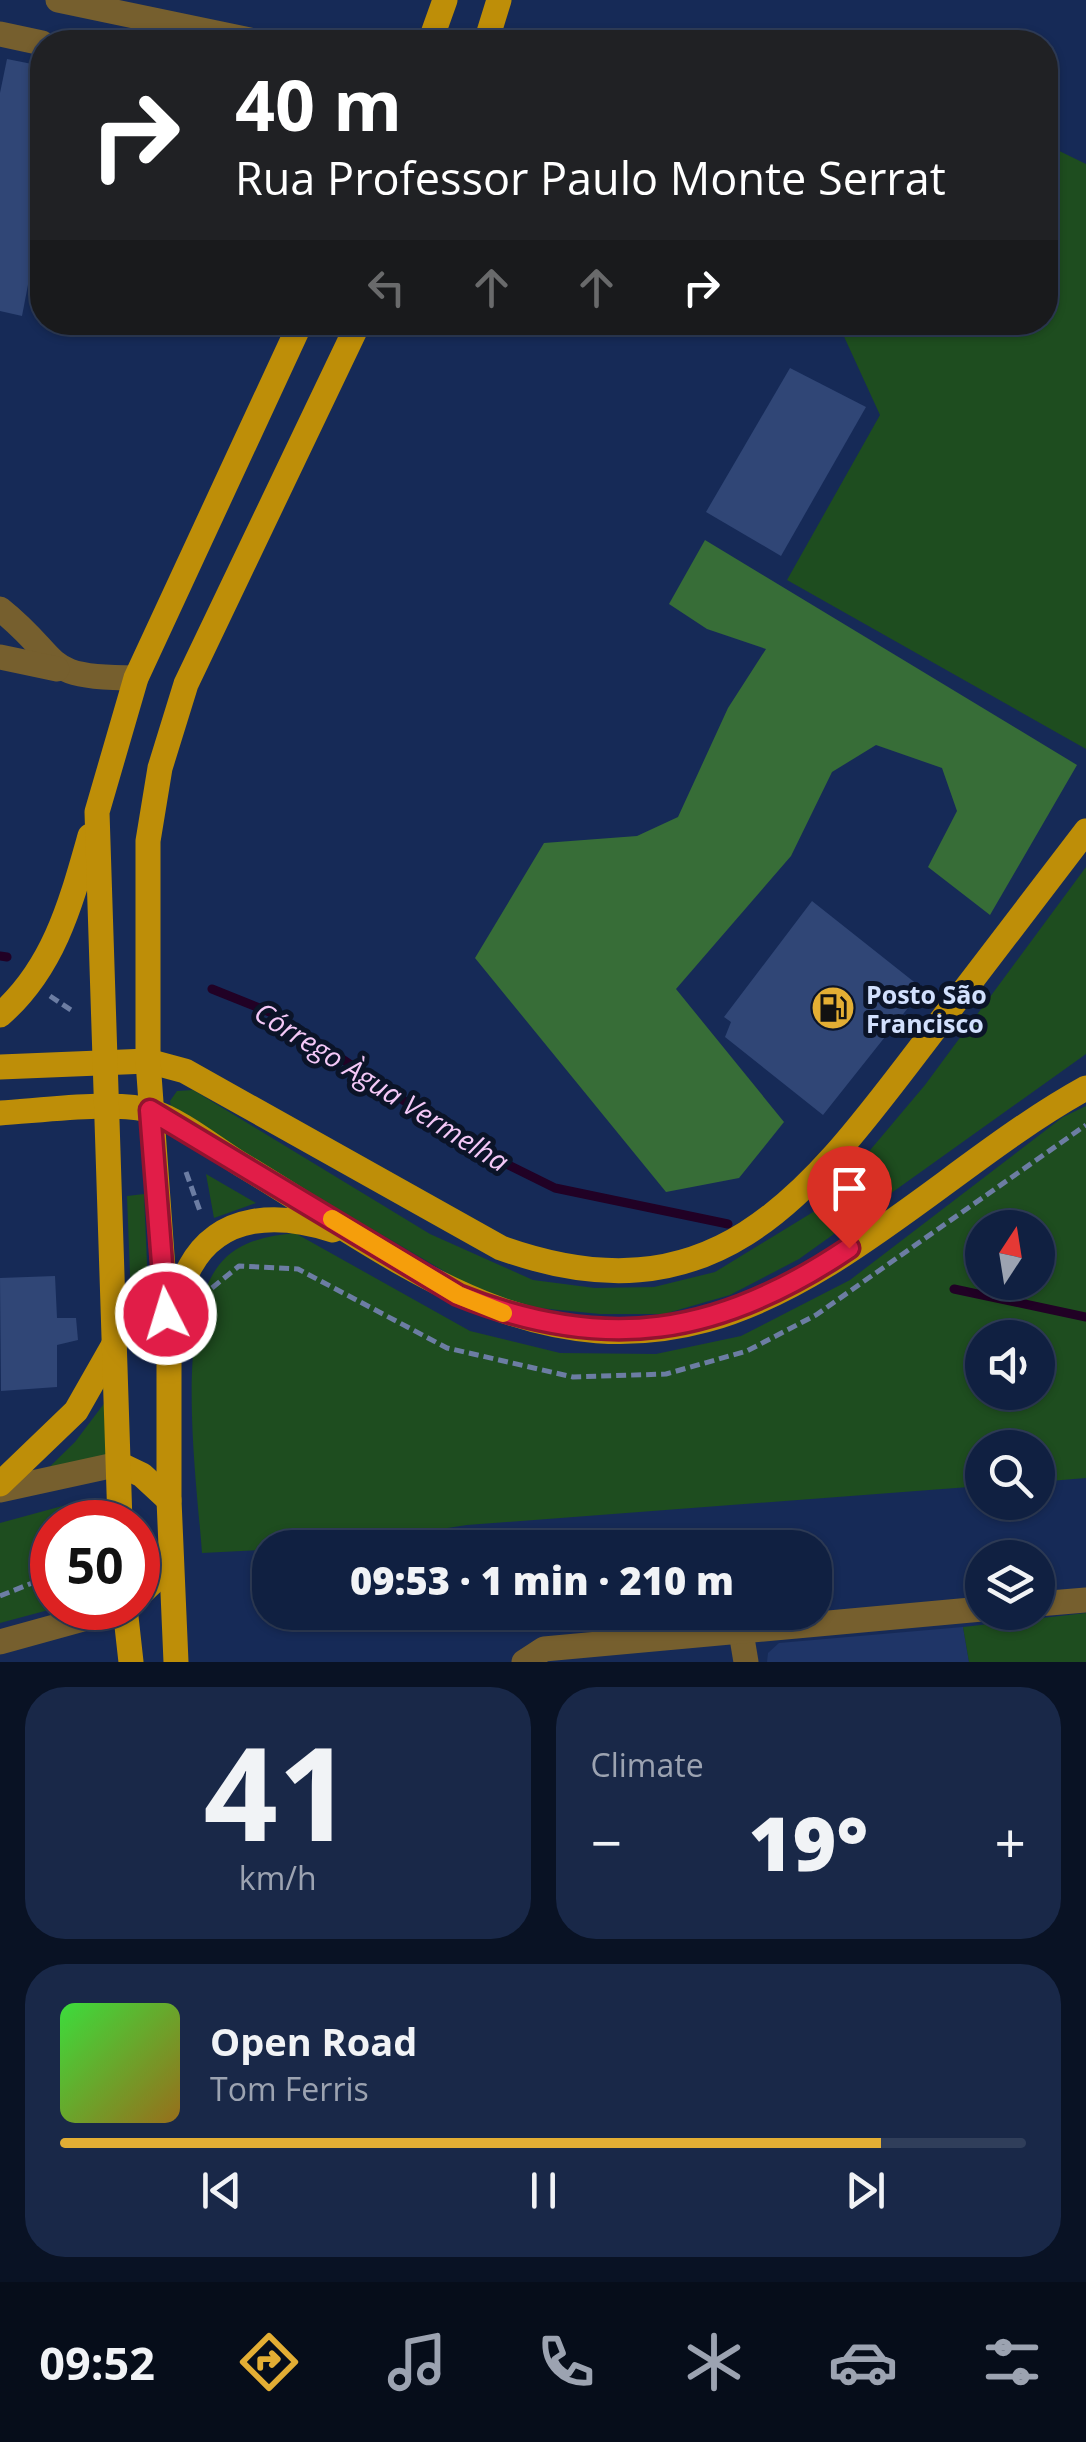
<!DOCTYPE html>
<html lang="en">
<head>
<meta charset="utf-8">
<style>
	:root { --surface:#102041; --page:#192848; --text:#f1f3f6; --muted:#9ca3b1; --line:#303e5a; --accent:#e3ae34 }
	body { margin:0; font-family:"Open Sans",sans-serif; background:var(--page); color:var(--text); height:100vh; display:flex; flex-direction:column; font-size:38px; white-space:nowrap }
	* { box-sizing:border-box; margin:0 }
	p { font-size:32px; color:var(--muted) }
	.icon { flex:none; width:55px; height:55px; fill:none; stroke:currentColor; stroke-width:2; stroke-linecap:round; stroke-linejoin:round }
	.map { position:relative; height:1662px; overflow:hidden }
	.panel { display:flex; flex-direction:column; gap:25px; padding:25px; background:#091224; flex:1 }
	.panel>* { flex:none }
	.top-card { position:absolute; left:30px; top:30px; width:1028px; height:305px; border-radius:40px; box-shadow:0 2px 8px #0004,0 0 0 2px var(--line); background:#202124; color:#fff; overflow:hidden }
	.needle { width:65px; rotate:12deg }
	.fabs { position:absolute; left:965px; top:1210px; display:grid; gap:20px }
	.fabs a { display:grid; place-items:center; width:90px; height:90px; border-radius:50%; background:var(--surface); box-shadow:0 2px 8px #0004,0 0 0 2px var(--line); font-size:50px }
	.speed { position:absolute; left:30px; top:1500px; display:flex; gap:20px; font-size:50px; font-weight:700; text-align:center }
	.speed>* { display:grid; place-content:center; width:130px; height:130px; border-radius:50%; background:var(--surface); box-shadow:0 2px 8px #0004,0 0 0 2px var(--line); line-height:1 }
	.speed .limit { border:15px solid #d22; background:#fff; color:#111 }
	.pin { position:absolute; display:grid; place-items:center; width:85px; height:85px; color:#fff; margin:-102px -42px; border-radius:50% 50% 50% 0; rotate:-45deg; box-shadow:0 0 10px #0007 }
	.pin .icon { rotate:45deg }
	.me { position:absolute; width:110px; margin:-55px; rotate:355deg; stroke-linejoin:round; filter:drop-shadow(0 0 8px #0008) }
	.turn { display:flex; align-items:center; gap:35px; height:210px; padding:0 40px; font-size:45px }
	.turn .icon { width:130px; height:130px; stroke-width:2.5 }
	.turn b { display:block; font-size:70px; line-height:85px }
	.lanes { display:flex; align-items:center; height:95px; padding:0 40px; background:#0003; justify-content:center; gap:50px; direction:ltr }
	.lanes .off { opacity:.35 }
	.big { font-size:75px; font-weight:800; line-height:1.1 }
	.panel .tile { flex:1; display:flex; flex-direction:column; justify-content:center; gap:15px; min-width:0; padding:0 35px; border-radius:40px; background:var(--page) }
	.panel .dial { align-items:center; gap:0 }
	.dial b { font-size:130px; line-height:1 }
	.song { display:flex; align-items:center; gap:30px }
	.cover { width:120px; height:120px; border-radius:15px; background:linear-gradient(135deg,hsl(120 70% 55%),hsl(40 70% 35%)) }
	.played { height:10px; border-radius:5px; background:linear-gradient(90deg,var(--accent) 85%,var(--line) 85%) }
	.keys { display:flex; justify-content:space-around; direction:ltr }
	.heat { display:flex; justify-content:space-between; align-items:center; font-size:55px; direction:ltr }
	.panel .tiles { flex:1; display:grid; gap:25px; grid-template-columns:1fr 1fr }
	.tile:last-child { grid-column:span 2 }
	.trip { position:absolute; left:252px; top:1530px; width:580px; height:100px; border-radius:40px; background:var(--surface); box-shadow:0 2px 8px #0004,0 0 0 2px var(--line); font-weight:800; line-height:100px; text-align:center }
	.menu { display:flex; height:160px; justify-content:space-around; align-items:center; background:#060d1a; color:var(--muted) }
	.menu .icon { width:70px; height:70px }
	.menu .selected { color:var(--accent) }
	.menu b { font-size:45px; color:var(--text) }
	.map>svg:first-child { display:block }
</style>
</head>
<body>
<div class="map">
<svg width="1086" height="1662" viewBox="0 0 1086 1662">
	<rect width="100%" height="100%" fill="#162a57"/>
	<path fill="#1f3567" d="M963 1627 969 1662H767L768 1653 779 1643Z"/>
	<g fill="#1e4d1f" fill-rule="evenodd">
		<path d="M1045 144 1086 164V749L787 580 880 415 841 330 846 323 1045 322Z"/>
		<path d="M1086 867V1054L799 1259 730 1295 664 1314H600L529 1307 463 1282 172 1113 170 1101 177 1091 193 1090 430 1234 533 1280 595 1288 654 1287 715 1272 823 1206 925 1085Z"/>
		<path d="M1086 1106V1478L1038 1482V1448H982V1486L467 1525 323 1547 202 1553C197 1482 174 1322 219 1265 238 1241 267 1236 295 1233L470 1331 560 1353 656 1354 741 1336 850 1280 1063 1117ZM982 1228H1038V1282H982ZM982 1338H1038V1392H982Z"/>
		<path d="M206 1174 256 1203 214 1218Z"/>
		<path d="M144 1194 151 1353 133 1354 127 1196Z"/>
		<path d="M106 1401 110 1457 31 1485 75 1442Z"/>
		<path d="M88 1499 89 1522H52L56 1608 0 1623V1523Z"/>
		<path d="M1086 1613V1662H969L963 1627Z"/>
	</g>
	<path fill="#376d37" d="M705 540 1077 765 990 915 928 867 957 811 942 768 876 745 832 772 791 856 676 989 784 1122 739 1178 666 1192 475 958 544 843 637 836 678 817 728 708 766 649 707 629 669 604Z"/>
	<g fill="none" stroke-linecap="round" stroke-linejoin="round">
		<g stroke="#210125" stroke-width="9">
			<path d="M0 956 7 957"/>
			<path d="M212 989 277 1015 474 1148 555 1188 728 1224"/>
			<path d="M954 1289 1086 1317"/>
		</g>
	</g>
	<g fill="#304676">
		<path d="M7 59 42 66V212L22 316 0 311V93Z"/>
		<path d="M790 368 866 407 781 556 706 512Z"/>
		<path d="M812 901 923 989 823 1115 725 1037 731 1022 724 1017Z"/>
		<path d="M55 1276 57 1318H76L78 1340 57 1345V1387L1 1391 0 1278Z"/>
	</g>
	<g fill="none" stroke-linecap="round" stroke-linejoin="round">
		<g stroke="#6c7da3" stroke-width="5" stroke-dasharray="10 5" stroke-linecap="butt">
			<path d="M50 996 74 1012"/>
			<path d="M186 1172 201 1214"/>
			<path d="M212 1288 239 1266 298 1269 447 1348 573 1377 666 1374 747 1351 816 1315 1086 1125"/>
			<path d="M0 1596 52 1575"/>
		</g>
		<g stroke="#765f2e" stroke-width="25">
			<path d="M58 0 259 42"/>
			<path d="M0 34 42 43"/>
			<path d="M0 609C66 662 38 678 136 678"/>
			<path d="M0 657 57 669"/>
			<path d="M0 1490 119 1464"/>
			<path d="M1038 1604 1086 1600"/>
			<path d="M741 1632 746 1662"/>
			<path d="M0 1642 123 1608"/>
			<path d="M524 1662 544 1649 982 1609"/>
		</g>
		<g stroke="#be8e08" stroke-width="25">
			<path d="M430 42 445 0"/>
			<path d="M486 42 499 0"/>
			<path d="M0 1015C54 968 71 903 90 836"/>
			<path d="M0 1067 148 1061 185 1071 501 1248C714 1324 807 1197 924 1043 978 972 1032 902 1086 831"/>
			<path d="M0 1113C37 1111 119 1100 151 1111 182 1121 214 1148 242 1165 388 1252 525 1369 706 1320 842 1283 962 1156 1086 1088"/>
			<path d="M175 1327C179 1309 181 1284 190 1267 220 1212 280 1213 333 1230"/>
			<path d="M119 1464 142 1475 169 1500"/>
			<path d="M0 1484 76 1411 113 1346"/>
			<path d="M120 1522 97 812 136 678 301 322"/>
			<path d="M138 1596 171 1565"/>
			<path d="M125 1608 131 1662"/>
			<path d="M176 1662 169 1500V1352L148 1061V841L160 768 186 684 359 322"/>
		</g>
	</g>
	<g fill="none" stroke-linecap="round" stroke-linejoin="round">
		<defs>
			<path id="route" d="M166 1314 150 1110 458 1295C605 1354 719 1336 849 1248"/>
		</defs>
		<use href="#route" stroke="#92132f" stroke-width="25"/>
		<use href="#route" stroke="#e11d48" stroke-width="18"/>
		<path stroke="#f59e0b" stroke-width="18" d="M332 1219 458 1295 503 1313"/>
	</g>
	<defs>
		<symbol id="fuel-disc" viewBox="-11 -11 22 22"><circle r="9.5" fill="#e3ae34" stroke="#0b1428"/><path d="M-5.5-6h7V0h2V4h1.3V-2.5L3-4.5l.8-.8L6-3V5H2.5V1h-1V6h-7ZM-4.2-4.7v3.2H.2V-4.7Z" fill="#111"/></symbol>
	</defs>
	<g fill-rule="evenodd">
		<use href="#fuel-disc" x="808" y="983" width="50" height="50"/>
	</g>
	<g text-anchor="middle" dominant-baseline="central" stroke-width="10" stroke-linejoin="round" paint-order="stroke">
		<g font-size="25" font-weight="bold" fill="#d2e0fd" stroke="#0b1428" text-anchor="start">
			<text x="866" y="994">Posto São<tspan x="866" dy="29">Francisco</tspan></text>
		</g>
		<g font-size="28" font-style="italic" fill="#f4c8f7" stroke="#0b1428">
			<text transform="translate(382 1086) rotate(32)">Córrego Àgua Vermelha</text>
		</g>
	</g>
</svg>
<div class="fabs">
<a><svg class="needle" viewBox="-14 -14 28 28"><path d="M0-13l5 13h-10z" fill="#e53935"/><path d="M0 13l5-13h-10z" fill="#9ca3b1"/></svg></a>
<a><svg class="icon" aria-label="sound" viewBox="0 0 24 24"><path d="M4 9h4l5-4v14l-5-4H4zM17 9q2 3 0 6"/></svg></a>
<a><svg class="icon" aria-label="search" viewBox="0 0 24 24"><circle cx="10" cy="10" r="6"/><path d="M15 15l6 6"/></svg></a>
<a><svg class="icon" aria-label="layers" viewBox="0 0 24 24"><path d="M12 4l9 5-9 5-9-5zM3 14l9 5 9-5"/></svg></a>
</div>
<div class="speed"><div class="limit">50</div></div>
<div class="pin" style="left:849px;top:1248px;background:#d93025"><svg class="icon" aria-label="arrive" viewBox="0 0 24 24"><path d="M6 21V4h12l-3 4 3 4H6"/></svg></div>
<svg class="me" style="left:166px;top:1314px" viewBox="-20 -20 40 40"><circle r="17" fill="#e11d48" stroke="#fff" stroke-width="3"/><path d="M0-11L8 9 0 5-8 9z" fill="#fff"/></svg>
<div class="trip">09:53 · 1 min · 210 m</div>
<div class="top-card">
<div class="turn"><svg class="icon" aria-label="right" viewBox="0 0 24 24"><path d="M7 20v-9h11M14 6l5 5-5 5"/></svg><div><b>40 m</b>Rua Professor Paulo Monte Serrat</div></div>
<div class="lanes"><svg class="icon off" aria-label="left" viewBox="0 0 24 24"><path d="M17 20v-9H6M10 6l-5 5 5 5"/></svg><svg class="icon off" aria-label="ahead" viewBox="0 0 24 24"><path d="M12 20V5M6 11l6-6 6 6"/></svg><svg class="icon off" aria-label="ahead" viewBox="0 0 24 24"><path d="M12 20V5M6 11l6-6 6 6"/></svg><svg class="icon" aria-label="right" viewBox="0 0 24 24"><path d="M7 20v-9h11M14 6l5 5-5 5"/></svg></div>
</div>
</div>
<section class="panel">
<div class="tiles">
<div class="tile dial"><b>41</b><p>km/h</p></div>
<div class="tile"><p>Climate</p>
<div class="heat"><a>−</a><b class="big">19°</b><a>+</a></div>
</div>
<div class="tile">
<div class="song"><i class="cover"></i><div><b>Open Road</b><p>Tom Ferris</p></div></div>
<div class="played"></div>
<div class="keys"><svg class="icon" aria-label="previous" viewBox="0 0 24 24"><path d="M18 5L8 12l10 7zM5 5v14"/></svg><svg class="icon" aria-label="pause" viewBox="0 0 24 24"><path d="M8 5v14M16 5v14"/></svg><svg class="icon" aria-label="next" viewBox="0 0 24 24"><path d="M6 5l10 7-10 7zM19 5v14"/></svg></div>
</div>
</div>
</section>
<nav class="menu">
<b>09:52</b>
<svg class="icon selected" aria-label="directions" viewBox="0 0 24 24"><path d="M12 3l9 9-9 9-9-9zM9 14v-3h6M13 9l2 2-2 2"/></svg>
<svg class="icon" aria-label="music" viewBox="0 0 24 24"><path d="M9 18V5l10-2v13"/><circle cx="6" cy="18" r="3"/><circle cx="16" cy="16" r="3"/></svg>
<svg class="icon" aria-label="phone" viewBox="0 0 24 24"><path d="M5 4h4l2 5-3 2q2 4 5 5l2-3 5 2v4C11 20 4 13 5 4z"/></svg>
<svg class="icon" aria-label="climate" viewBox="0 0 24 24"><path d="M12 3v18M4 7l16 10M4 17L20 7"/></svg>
<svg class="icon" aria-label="car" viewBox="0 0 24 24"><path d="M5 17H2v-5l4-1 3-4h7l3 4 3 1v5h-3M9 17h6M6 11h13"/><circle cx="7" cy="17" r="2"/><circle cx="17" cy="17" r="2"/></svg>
<svg class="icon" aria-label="filters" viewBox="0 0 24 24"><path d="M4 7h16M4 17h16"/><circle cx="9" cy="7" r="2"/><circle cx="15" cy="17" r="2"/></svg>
</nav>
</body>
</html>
